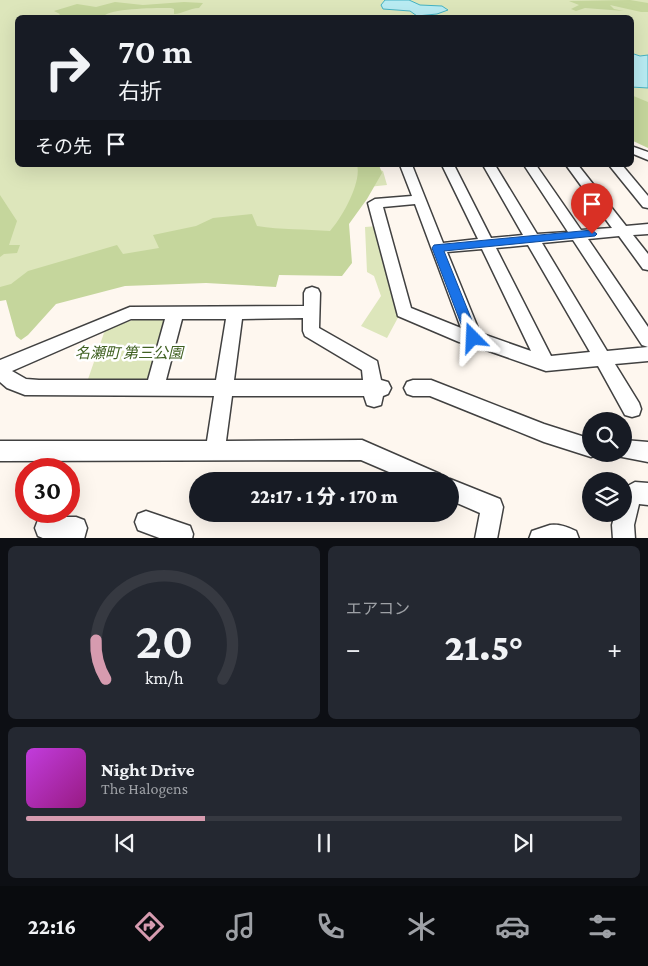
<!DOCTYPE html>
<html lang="ja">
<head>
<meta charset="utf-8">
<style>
	:root { --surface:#171b24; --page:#242831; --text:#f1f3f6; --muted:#9ea1a6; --line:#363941; --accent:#d69baf }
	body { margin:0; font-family:"Crimson Pro","Noto Sans JP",serif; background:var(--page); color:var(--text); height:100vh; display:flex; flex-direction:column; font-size:19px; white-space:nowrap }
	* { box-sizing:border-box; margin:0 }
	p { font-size:16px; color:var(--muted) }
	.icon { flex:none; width:28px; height:28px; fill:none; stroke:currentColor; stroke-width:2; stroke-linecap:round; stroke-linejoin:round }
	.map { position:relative; height:538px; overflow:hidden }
	.sheet { display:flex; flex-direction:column; gap:8px; padding:8px; background:#0d0f14; flex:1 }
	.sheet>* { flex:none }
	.guide { position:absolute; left:15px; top:15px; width:619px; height:152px; border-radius:8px; box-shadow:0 5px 20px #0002; background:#171b24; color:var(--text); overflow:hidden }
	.tools { position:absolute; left:582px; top:412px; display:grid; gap:10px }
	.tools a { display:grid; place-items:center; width:50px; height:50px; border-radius:50%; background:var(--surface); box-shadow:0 5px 20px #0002; font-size:25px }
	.speed { position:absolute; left:15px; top:458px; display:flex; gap:10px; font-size:25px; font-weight:700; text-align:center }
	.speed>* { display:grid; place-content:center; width:65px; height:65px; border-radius:50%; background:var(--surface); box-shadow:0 5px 20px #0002; line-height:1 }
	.speed .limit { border:8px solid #d22; background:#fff; color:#111 }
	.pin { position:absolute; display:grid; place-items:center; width:42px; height:42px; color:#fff; margin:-51px -21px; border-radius:50% 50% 50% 0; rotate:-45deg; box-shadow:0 0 5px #0007 }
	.pin .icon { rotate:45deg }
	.me { position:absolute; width:55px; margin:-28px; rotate:339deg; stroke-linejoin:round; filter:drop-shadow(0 0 4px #0008) }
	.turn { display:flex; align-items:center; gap:18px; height:105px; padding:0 20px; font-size:22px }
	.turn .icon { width:65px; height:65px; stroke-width:2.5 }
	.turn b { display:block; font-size:35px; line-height:42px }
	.then { display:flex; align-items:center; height:48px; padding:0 20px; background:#0003; gap:10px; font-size:19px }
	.big { font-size:38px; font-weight:800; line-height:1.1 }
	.sheet .tile { flex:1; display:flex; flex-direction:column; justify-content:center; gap:8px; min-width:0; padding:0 18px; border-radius:8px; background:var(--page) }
	.sheet .dial { align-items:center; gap:0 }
	.dial svg { height:130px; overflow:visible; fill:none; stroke:var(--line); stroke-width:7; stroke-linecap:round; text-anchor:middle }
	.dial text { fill:var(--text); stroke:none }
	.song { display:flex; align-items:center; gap:15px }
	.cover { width:60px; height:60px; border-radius:8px; background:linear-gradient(135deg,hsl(290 70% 55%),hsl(310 70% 35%)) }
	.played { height:5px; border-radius:2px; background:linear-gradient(90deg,var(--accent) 30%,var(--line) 30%) }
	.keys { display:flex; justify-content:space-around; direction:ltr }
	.heat { display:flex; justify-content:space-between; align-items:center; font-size:28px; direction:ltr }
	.sheet .tiles { flex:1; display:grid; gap:8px; grid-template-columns:1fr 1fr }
	.tile:last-child { grid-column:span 2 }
	.trip { position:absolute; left:189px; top:472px; width:270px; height:50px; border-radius:25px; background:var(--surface); box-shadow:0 5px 20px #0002; font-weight:800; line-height:50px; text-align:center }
	.dock { display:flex; height:80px; justify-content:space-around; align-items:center; background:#090b0e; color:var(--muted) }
	.dock .icon { width:35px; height:35px }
	.dock .selected { color:var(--accent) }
	.dock b { font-size:22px; color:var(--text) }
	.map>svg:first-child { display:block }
</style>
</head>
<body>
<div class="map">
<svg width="648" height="539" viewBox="0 0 648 539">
	<rect width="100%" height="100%" fill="#fef7ef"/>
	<g fill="#dde6bb">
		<path d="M0 0H648V124L631 121V18H18V165H377L378 169 383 171 387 185 368 187 343 225 344 266 236 262 0 299Z"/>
		<path d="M378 226 401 312 387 338 361 326 381 296 374 276 367 272 365 227Z"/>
		<path d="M138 318H164L168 322 152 380 86 385 105 330Z"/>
	</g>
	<g fill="#c5d69c">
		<path d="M630 0 648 3V12H641L610 5 614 9 624 11 585 8 576 11 571 9 579 5 569 1Z"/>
		<path d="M115 2 143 5 184 2 203 3 199 8C189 8 183 14 174 14V9L171 8C157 8 116 8 105 15L106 17H84L85 15 76 17 57 18 60 14 54 11 77 4 96 7Z"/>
		<path d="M631 95 648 102V148L631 140Z"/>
		<path d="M357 165H379L382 173 367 199 349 224 352 263 342 276 279 275 276 287 206 283 125 286 56 304 28 335 21 340 16 336 6 300 0 301V287L11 284 28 271 117 245 123 254 159 248 153 235 196 226 213 218 252 214 257 226C281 230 305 229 330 231 342 218 362 182 357 165Z"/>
		<path d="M0 195 17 221 9 245H20L17 253 4 254 0 257Z"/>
	</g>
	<g fill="#b8ebf2" stroke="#44b2c3">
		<path d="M385 0H409L420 5 442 6 448 10 437 14 417 16 410 11 383 9 381 5Z"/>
		<path d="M631 53 640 56 648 55V88L631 87Z"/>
	</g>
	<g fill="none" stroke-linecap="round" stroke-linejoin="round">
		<defs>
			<g id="minor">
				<path d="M631 146 648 152V160L631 153Z"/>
				<path d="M400 165H412L443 243 478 239 442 165H454L491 238 523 235 483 165H495L537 234 568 232 524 165H536L581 230 612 228 566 165H578L626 226 648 224V234L633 235 648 254V270L643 269 619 236 588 239 648 327V361L615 364 639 403 641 409 639 415 632 417 625 415 598 366 546 371 472 345 459 342 398 316 368 203 375 199 412 196ZM415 204 461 328 411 308 383 207ZM573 240 642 345 648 347 607 351 542 243ZM528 245 590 352 551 356 496 248ZM482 249 531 351 480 333 447 252Z"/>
				<path d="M609 165H622L648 196V208L643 207Z"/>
				<path d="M312 287 318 289 320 293 319 328 377 361 381 380 388 382 391 388 388 394 383 396 381 405 374 407 367 405 364 396H232L226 441 362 440 440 474 443 481H410L361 460 0 461V441H207L214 396 25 395 7 388 0 382V360L130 307 304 306V293L306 289ZM303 318V331L305 336 362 370 363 380H234L242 319ZM131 319H165L148 380H39L26 379 12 371ZM182 319H226L216 380H166Z"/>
				<path d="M413 380H431L544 424 591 439V454H598L591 457 544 442 430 396H413L407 394 404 388 407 382Z"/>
				<path d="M624 440 648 442V462L617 456 616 454H624Z"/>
				<path d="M450 479 500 499 503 507 497 539H475L480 513 450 500V481H443Z"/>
				<path d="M635 482 648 483V505L639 504 634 525 635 539H613L612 525 615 514H624V488Z"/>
				<path d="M146 511 190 526 193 534 192 539H162L138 530 135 522 138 514Z"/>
				<path d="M46 517H76L84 520 87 528 84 539H45L38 536 35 528 38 520Z"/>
				<path d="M550 525C560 524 567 527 576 531L579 539H529L532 531Z"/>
			</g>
		</defs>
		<use href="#minor" stroke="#414141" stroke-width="3"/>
		<use href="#minor" fill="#fff" fill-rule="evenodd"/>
	</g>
	<path fill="#1a73e8" stroke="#114b97" d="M592 230 597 234 595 236 444 251 479 338 477 342 473 343 468 342 432 248 434 245Z"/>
	<g text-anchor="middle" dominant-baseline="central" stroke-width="5" stroke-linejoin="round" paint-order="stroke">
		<g font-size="15" font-style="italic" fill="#406122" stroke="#fff">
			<text x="129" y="353">名瀬町 第三公園</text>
		</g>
	</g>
</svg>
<div class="tools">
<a><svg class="icon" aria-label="search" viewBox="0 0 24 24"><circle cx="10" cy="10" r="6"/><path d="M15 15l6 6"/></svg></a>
<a><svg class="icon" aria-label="layers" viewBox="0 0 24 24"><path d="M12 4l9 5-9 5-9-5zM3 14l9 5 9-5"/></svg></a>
</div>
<div class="speed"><div class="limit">30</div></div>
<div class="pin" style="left:592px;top:234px;background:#d93025"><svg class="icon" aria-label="arrive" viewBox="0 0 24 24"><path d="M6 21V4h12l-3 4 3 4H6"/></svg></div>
<svg class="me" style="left:473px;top:338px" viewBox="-20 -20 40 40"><path d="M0-17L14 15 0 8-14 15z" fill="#1a73e8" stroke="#fff" stroke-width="4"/></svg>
<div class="trip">22:17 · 1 分 · 170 m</div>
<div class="guide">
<div class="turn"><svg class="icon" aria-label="right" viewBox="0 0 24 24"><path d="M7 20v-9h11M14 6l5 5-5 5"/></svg><div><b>70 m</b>右折</div></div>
<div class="then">その先<svg class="icon" aria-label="arrive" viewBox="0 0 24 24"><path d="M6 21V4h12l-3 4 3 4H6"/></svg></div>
</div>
</div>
<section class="sheet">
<div class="tiles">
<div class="tile dial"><svg viewBox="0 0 100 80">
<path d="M14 69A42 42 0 1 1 86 69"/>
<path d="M14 69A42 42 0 0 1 8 45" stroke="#d69baf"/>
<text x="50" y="56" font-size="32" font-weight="700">20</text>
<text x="50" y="72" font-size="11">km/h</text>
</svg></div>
<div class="tile"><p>エアコン</p>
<div class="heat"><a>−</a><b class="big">21.5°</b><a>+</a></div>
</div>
<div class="tile">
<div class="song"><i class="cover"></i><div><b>Night Drive</b><p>The Halogens</p></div></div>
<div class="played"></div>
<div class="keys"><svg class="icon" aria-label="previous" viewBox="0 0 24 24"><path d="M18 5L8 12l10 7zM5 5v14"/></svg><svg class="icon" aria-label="pause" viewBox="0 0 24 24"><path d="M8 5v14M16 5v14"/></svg><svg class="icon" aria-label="next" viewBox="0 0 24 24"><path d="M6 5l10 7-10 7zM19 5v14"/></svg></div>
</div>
</div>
</section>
<nav class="dock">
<b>22:16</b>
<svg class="icon selected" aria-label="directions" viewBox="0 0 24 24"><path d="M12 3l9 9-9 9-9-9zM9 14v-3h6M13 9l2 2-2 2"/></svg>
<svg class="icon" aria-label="music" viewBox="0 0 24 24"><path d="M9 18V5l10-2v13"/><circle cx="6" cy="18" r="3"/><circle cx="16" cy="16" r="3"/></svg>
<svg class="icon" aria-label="phone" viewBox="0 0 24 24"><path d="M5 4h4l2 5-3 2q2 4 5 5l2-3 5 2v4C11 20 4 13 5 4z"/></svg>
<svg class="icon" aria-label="climate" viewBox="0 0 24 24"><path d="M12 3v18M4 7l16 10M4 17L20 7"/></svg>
<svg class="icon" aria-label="car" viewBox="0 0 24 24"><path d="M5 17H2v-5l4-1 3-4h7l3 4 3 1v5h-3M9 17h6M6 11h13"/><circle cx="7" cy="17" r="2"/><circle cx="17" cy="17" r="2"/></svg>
<svg class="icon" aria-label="filters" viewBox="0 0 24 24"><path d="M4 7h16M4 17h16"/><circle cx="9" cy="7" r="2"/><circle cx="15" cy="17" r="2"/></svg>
</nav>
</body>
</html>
